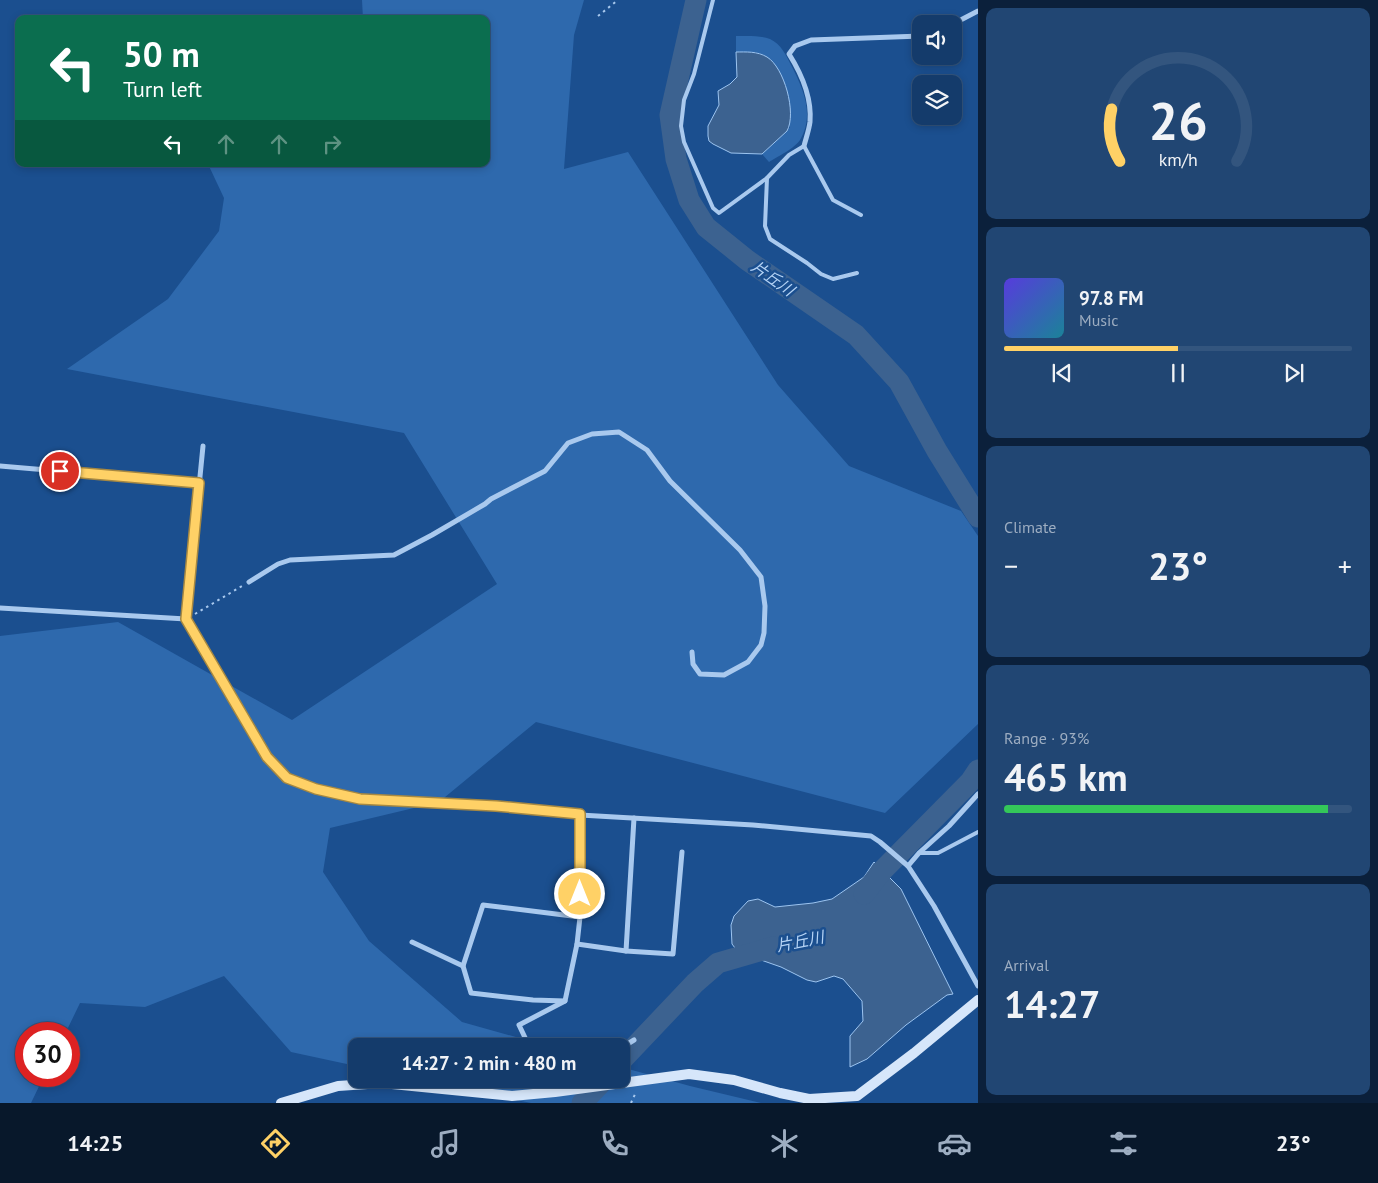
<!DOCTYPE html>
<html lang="en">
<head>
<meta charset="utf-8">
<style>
	:root { --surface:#143b6b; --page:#214673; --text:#f1f3f6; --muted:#9dadc1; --line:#33557e; --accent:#ffd166 }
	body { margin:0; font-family:"PT Sans","Noto Sans JP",sans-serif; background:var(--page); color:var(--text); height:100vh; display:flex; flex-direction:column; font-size:19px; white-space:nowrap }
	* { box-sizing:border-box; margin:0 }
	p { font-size:16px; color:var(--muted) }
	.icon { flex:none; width:28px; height:28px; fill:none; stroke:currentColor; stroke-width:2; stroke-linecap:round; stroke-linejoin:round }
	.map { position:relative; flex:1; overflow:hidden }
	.details { display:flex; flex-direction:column; gap:8px; padding:8px; background:#0b203b; width:400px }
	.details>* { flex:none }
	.guide { position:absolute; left:15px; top:15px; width:475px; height:152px; border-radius:10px; box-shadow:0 2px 8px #0003,0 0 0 1px var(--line); background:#0b6e4f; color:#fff; overflow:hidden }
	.tools { position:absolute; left:912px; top:15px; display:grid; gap:10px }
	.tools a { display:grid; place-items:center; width:50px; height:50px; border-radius:10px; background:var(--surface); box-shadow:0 2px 8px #0003,0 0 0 1px var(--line); font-size:25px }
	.speed { position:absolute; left:15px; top:1022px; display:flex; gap:10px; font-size:25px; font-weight:700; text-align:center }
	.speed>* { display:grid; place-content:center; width:65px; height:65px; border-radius:50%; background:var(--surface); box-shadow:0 2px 8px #0003,0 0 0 1px var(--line); line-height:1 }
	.speed .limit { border:8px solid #d22; background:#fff; color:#111 }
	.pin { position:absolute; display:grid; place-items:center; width:42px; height:42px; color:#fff; margin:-21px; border:2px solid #fff; border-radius:50%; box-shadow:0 1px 5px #0007 }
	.me { position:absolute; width:55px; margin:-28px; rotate:0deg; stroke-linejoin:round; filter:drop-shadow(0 0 4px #0008) }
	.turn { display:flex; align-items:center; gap:18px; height:105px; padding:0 25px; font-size:22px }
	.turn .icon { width:65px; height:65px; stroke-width:2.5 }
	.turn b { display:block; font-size:35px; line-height:42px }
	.lanes { display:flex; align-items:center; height:48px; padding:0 25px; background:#0003; justify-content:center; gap:25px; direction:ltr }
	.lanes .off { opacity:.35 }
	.big { font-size:38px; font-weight:800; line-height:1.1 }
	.details .card { flex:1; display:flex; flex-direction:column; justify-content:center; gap:8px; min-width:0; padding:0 18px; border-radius:10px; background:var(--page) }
	.details .dial { align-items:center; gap:0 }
	.dial svg { height:130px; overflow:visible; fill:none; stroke:var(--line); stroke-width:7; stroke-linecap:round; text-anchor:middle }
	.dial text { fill:var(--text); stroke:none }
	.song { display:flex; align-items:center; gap:15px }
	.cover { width:60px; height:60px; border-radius:8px; background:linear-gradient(135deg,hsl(250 70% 55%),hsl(190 70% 35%)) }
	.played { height:5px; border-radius:2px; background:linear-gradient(90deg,var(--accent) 50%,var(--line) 50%) }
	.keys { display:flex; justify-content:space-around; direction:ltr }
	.heat { display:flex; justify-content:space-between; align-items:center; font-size:28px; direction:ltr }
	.charge { height:8px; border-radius:4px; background:linear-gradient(90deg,#34c759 93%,var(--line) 0) }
	.trip { position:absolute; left:348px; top:1038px; width:282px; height:50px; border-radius:10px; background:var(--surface); box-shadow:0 2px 8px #0003,0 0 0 1px var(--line); font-weight:800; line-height:50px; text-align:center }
	.tab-bar { display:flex; height:80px; justify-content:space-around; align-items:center; background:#08182b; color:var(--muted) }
	.tab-bar .icon { width:35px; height:35px }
	.tab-bar .selected { color:var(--accent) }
	.tab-bar b { font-size:22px; color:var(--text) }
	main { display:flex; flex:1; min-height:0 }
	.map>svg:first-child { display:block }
</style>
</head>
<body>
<main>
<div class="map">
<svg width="978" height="1103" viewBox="0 0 978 1103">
	<rect width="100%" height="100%" fill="#1b4f8f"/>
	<g fill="#2e69ad">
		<path d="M362 0H584L574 35 564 169 628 152 778 385 849 466 961 511 978 536V724L885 813 536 722 439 802 330 828 323 872 369 941 462 1022 548 1046H356V1066L291 1052 224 976 145 1007 80 1003 65 1034H26V1076H44L31 1103H0V636L118 622 292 720 497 584 404 433 67 369 168 299 219 231 224 198 208 164H486V19H363Z"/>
		<path d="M736 36C747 36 759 35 770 39 781 44 786 55 791 65 803 88 815 115 800 140 795 148 777 157 769 162L762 154 787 131 790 127 764 55 755 52H736Z"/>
		<path d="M621 1067 690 1086 761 1103H531L417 1079H621Z"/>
	</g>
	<g fill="#3c6290" stroke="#9cc4f0">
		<path d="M736 52C746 52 757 51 767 57 784 67 797 113 787 131L762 154 731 153 713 144 709 141 708 136V126L719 105 718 91 730 84 737 77Z"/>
		<path d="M874 862 901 889 953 994 947 995 906 1025 867 1059 850 1067V1036L863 1021 862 1001 843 979 834 976 816 982 807 980 781 967 738 952 732 944 731 925 734 916 748 901 758 899 775 907 813 903 832 899 864 877Z"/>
	</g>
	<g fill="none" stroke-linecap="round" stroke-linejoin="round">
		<g stroke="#3c6290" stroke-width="21">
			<path d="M696 0 670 115 676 159 689 200 706 227 747 260 856 335 899 382 937 451 978 517"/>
			<path d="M864 894 881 872 970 782 978 770"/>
			<path d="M621 1061 695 983 718 963 773 947"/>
			<path d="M582 1103 605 1079"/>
		</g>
		<g stroke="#a9c9ee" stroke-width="2" stroke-dasharray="2.5 4" stroke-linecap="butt">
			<path d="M598 16 618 0"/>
			<path d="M195 614 242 586"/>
			<path d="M631 1103 636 1092"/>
		</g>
		<g stroke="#a9c9ee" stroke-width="4">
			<path d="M713 0 694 74 684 100 681 126 684 142 713 208 719 213 767 178 789 155 804 146 833 200 861 215"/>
			<path d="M767 178 765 226 770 239 807 263 821 274 833 279 857 273"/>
			<path d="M919 853H938L978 832"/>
		</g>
		<g stroke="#a9c9ee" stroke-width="5">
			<path d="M953 24 978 11"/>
			<path d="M804 146C806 138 809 130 810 122 812 98 801 73 789 54L795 46 811 40 921 36"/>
			<path d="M203 446 186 619 267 757 287 778 316 789 360 799 496 806 580 815 753 825 871 836 880 842 908 866 934 906 978 986"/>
			<path d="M0 466 199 483"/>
			<path d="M249 582 278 564 290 560 394 555 432 535 485 504 491 499 545 471 568 443 592 434 619 432 647 450 670 481 740 550 761 577 765 606 764 633 761 645 748 662 724 675 700 674 693 664 692 652"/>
			<path d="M0 608 186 619"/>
			<path d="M908 866 919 853 949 826 978 794"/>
			<path d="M412 942 463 966"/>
			<path d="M577 944 626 951 673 954 682 852"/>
			<path d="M626 951 634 818"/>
			<path d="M565 1001 533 1000 471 993 463 966 483 905 580 917"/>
			<path d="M529 1046 519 1025 565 1001 577 944 580 917V815"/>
			<path d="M621 1048 634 1040"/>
			<path d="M545 1079 555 1092"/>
		</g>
		<path stroke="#d6e6fa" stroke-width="10" d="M281 1103 338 1086 382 1083 512 1096 555 1092 689 1074 734 1080 780 1093 809 1099 857 1096 914 1053 978 1000"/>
	</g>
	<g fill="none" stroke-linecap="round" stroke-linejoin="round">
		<defs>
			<path id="route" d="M60 471 199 483 186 619 267 757 287 778 316 789 360 799 496 806 580 814V894"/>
		</defs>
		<use href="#route" stroke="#a68842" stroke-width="12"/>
		<use href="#route" stroke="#ffd166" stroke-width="9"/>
	</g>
	<g text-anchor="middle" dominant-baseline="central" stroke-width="5" stroke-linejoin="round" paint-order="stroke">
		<g font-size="16" font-style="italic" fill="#b5d3f5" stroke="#1b4f8f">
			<text transform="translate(773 278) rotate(35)">片丘川</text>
			<text transform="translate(800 941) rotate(-11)">片丘川</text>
		</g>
	</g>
</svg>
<div class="tools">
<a><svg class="icon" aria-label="sound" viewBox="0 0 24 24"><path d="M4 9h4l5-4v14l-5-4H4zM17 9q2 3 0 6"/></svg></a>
<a><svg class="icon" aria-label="layers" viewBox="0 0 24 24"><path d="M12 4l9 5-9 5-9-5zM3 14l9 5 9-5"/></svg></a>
</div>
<div class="speed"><div class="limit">30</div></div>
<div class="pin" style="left:60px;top:471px;background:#d93025"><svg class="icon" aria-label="arrive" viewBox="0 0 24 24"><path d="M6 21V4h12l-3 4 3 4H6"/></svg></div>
<svg class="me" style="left:580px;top:894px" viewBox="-20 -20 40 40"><circle r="17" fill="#ffd166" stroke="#fff" stroke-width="3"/><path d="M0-11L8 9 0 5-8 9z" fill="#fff"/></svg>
<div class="trip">14:27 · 2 min · 480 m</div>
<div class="guide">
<div class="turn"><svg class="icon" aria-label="left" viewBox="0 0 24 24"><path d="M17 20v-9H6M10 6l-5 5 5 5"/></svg><div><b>50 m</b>Turn left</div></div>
<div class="lanes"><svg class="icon" aria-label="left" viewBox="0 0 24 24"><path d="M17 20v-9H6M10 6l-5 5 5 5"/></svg><svg class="icon off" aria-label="ahead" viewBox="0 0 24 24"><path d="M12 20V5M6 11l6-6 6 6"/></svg><svg class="icon off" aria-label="ahead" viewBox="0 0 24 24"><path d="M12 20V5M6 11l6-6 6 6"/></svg><svg class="icon off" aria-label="right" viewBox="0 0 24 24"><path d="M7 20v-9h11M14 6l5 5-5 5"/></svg></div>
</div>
</div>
<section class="details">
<div class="card dial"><svg viewBox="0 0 100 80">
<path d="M14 69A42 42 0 1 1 86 69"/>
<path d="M14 69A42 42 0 0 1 9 37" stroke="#ffd166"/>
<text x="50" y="56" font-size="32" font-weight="700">26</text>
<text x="50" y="72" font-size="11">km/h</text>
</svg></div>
<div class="card">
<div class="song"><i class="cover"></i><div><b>97.8 FM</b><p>Music</p></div></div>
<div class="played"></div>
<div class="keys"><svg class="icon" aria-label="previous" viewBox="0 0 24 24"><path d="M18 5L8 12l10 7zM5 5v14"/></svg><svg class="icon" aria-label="pause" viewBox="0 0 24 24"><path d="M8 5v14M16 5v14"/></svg><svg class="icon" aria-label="next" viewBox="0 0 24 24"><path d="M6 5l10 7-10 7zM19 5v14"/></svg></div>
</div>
<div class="card"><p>Climate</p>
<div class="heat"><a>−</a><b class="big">23°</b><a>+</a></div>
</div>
<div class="card"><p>Range · 93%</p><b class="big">465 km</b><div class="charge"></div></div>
<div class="card"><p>Arrival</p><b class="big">14:27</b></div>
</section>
</main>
<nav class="tab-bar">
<b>14:25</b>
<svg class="icon selected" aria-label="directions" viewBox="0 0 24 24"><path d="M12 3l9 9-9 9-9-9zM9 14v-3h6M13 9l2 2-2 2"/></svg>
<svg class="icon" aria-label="music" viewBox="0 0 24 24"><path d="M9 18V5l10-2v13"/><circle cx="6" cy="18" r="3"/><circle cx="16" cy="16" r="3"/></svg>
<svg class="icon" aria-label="phone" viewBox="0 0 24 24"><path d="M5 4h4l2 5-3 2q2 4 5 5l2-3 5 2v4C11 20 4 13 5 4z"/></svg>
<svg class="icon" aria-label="climate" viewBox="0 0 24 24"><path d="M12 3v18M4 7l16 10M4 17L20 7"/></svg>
<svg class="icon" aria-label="car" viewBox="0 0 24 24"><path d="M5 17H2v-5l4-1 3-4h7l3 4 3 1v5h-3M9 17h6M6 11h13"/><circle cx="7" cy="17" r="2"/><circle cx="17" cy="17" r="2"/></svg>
<svg class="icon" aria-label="filters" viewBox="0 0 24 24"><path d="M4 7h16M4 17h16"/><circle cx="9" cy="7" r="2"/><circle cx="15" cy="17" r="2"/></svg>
<b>23°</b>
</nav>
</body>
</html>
